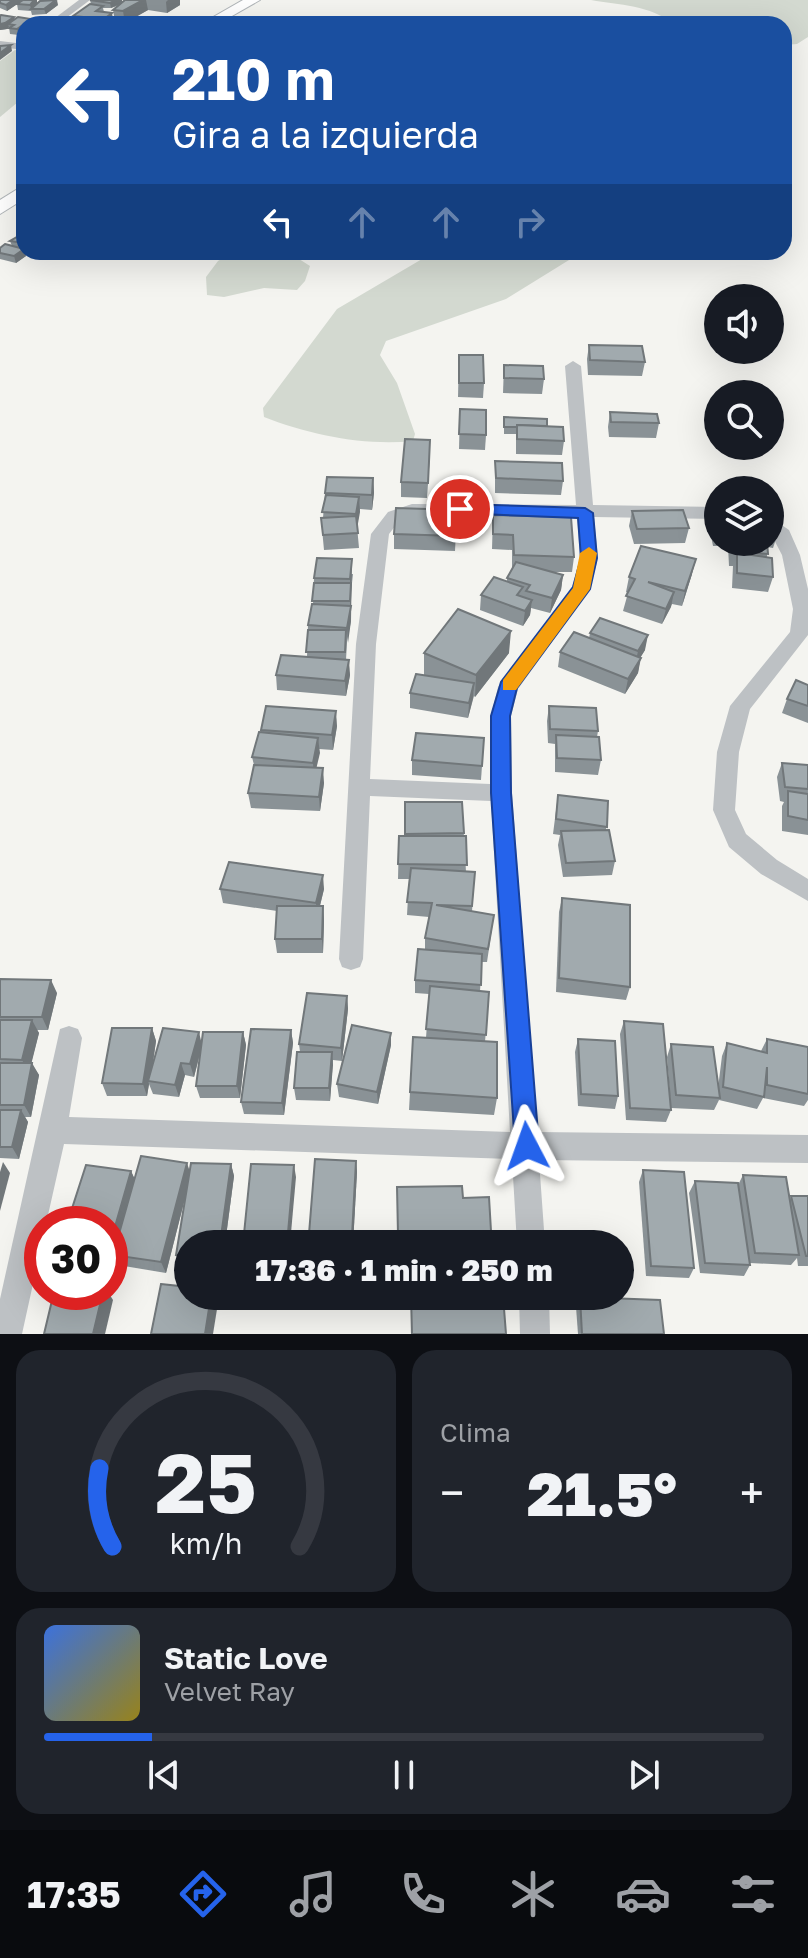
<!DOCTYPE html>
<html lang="es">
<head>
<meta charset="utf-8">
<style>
	:root { --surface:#171b24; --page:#20242c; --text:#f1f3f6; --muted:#9ea1a6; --line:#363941; --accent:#2563eb }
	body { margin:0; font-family:"Golos Text",sans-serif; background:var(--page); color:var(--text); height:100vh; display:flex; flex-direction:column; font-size:30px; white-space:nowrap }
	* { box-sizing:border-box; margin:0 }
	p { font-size:26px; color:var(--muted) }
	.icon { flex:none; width:44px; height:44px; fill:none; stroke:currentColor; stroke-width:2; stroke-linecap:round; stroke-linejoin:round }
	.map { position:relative; height:1334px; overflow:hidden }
	.panel { display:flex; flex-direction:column; gap:16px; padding:16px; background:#0d0f14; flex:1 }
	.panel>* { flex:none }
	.top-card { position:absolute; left:16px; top:16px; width:776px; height:244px; border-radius:24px; box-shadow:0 8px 32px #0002; background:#1a4fa0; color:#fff; overflow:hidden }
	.controls { position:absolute; left:704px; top:284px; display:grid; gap:16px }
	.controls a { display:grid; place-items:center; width:80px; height:80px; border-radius:50%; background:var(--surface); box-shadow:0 8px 32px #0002; font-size:40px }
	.speed { position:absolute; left:24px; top:1206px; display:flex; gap:16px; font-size:40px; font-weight:700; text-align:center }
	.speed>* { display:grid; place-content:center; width:104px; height:104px; border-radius:50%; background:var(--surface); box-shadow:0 8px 32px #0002; line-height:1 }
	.speed .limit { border:12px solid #d22; background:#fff; color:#111 }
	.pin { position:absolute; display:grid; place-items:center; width:68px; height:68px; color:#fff; margin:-34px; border:4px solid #fff; border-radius:50%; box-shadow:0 2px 8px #0007 }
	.me { position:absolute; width:88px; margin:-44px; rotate:356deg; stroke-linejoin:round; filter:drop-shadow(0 0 6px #0008) }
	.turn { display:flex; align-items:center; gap:28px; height:168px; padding:0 24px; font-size:36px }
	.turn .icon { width:104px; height:104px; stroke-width:2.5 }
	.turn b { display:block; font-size:56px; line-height:68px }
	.lanes { display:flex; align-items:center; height:76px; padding:0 24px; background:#0003; justify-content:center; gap:40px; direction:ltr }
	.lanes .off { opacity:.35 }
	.big { font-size:60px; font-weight:800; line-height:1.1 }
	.panel .widget { flex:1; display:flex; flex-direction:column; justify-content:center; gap:12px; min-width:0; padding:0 28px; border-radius:24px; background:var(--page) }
	.panel .dial { align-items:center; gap:0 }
	.dial svg { height:208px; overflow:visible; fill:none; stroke:var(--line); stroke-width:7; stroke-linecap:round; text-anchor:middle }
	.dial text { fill:var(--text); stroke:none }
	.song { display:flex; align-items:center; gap:24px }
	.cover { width:96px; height:96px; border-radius:12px; background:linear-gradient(135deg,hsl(220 70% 55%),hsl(50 70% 35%)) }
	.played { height:8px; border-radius:4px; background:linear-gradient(90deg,var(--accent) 15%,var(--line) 15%) }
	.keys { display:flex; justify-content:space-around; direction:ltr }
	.heat { display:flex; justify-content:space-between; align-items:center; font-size:44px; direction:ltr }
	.panel .tiles { flex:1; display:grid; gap:16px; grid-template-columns:1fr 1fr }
	.widget:last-child { grid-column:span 2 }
	.trip { position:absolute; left:174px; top:1230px; width:460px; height:80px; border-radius:40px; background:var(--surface); box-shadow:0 8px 32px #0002; font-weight:800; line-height:80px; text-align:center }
	.tab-bar { display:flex; height:128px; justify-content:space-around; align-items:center; background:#090b0e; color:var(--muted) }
	.tab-bar .icon { width:56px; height:56px }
	.tab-bar .on { color:var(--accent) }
	.tab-bar b { font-size:36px; color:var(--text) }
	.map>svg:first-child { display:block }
</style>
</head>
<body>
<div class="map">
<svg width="808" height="1334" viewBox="0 0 808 1334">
	<rect width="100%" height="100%" fill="#f4f4f0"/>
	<g fill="#d3d9d0">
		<path d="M591 0H808V37L797 44 785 45 784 24H673C651 5 619 5 591 0Z"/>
		<path d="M15 50 24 51V97L0 117V61Z"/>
		<path d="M233 252H288L310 266 305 281 297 290 264 288 224 297 207 295 206 277 218 261Z"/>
		<path d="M434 252H582L506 299 386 341 380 355 397 383 415 434 413 441C364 446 310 435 264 417L263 408 337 309Z"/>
	</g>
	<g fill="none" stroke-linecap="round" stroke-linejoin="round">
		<defs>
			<g id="secondary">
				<path d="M243 0H260L218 24H201Z"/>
				<path d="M24 185V199L0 214V200Z"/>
			</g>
		</defs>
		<use href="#secondary" stroke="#b0b5b8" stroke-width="2"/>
		<g fill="#bdc1c4" fill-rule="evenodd">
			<path d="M79 0H90L58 24H47Z"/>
			<path d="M0 41 24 44V50L0 47Z"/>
			<path d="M573 361 581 366 593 505 718 507V519L594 517 598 558 590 589 518 689 511 716 512 793 537 1132 808 1135V1163L539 1160 545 1244H517L512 1159 64 1144 46 1224H42V1243L22 1334H0V1299L60 1029 69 1026 78 1029 82 1038 69 1117 510 1132 491 801 370 796 363 959 360 967 351 970 342 967 339 959 356 644 371 534 388 512 412 504 576 505 565 366ZM420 514 577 516 580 558 572 588 498 687 491 716 490 784 370 779 376 644 389 534 400 520Z"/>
			<path d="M770 517 789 530 800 555 808 589V635L750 709 739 752 735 810 746 834 777 860 808 879V901L761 874 729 847 713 810 717 752 730 706 790 632 793 609 782 555 770 532Z"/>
			<path d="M519 1296H549L550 1334H520Z"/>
		</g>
		<use href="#secondary" fill="#fff" fill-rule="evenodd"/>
	</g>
	<g fill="#8a9296">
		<path d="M0 0H37V3L58 5 46 14 32 15 31 11 18 10 17 4 7 11 0 8Z"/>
		<path d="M90 0 122 3 125 0H180V5L167 13 148 10 125 23 115 21 113 10 120 5 111 8H103L104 12 113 19 106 24 86 23 74 19 73 16 91 4Z"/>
		<path d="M0 16 15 19H31L32 24H24V31L19 35 10 34 9 27 7 29 0 30Z"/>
		<path d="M24 233V252L26 256 16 263 0 259V248L12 246 10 241Z"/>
		<path d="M589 345 645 362 642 376 588 375 587 359Z"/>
		<path d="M459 355 484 383 483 398 458 397Z"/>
		<path d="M504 365 544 379 542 394 503 393Z"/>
		<path d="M460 409 486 435 485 450 459 449Z"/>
		<path d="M610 412 659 423 656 438 609 437 608 427Z"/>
		<path d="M504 417 547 426 564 441 562 455 516 454V434H504Z"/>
		<path d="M430 455 427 498 401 497V482Z"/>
		<path d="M495 461 563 481 561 495 495 493Z"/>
		<path d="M373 478 374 493 372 510 360 509 357 526 359 548 324 550 321 518H323L325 493Z"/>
		<path d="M457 510 455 551 394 549V534Z"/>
		<path d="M632 511 689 528 685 543 634 544 629 526Z"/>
		<path d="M713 511H718V542H770V532L778 533 773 548 767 547V557L773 577 768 592 732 588 733 566H729L728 546H713L709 526Z"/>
		<path d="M493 515 574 557 572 572H552L563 575 561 590 550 613 531 608 530 615 523 626 480 610 481 595 507 581V578L512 569V550L492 549Z"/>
		<path d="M353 574 351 592V621L347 642 346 660 350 675 346 696 277 690 276 675 307 657 308 625 313 604 314 578Z"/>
		<path d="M692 574 682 606 672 604 662 624 623 611 628 593 626 592 629 577Z"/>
		<path d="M590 633 645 650 640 658 638 673 625 694 558 667 560 652 589 638Z"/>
		<path d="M424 653H509L475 697 474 696 468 718 410 708V693L424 675Z"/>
		<path d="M808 685V723L782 713 787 699Z"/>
		<path d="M549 706 598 731 597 737 601 760 598 775 555 772V744L548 743 547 721Z"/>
		<path d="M337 726 333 750 319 749 316 768 324 783 320 811 251 808 248 793 254 765 252 757 261 730Z"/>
		<path d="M484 738 481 780 412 775V760Z"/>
		<path d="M782 763 808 765V835L782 831V806L784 802 780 801 777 777Z"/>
		<path d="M558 795 608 801 606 830 615 861 612 875 563 877 558 845 560 835 553 834Z"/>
		<path d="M405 802H462L466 872H475L472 911 494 915 487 962H482L480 991 489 992 485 1042 497 1098 494 1115 409 1110 410 1092 426 1038 429 994 415 993V980L425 949V938L429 917 407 915 409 879H398L399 836H405Z"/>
		<path d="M220 889H324L320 906H323L324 920 323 953H277L275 939 277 911 223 903Z"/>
		<path d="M562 898 630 987 626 1000 556 992 559 912Z"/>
		<path d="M0 980 57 993 48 1030H37L39 1033 31 1063 39 1075 31 1117H25L28 1122 19 1159 0 1158Z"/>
		<path d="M347 996 348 1009 342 1061 333 1060 330 1101 296 1100 294 1088 300 1052 299 1044Z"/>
		<path d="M624 1021 671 1110 666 1122 626 1120 620 1034Z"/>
		<path d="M152 1028 156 1041 152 1070 201 1042 243 1032 246 1045 240 1098H200L196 1086 200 1054 194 1077 185 1075 179 1097 153 1094 149 1084 147 1096H107L102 1083Z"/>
		<path d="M291 1030 293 1043 284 1115 244 1114 241 1102Z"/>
		<path d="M391 1033V1045L378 1104 339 1097 337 1084Z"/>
		<path d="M578 1039 618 1096 615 1109 578 1106 575 1052Z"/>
		<path d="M767 1039 808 1047V1100L804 1106 763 1098 757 1109 719 1100 714 1110 671 1108 667 1057 671 1044 718 1088 722 1056 727 1043 761 1051Z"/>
		<path d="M356 1161 357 1172 353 1244H311L309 1234Z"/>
		<path d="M231 1164 234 1176 225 1244H188V1266H180L176 1255 185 1198 166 1273 118 1265 114 1258 110 1274V1224L131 1171 135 1180Z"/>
		<path d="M643 1170 694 1268 689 1278 646 1276 639 1182Z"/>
		<path d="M743 1175 790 1199 791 1196H808V1266H798L797 1258 791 1265 750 1263V1265L744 1276 700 1273 689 1193 695 1181 738 1185Z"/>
		<path d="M397 1187 463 1198 491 1231 490 1242 447 1243 460 1244H398Z"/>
		<path d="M580 1297 664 1334H578L576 1307Z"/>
	</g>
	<g fill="#71777a">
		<path d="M13 0H21L22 1 7 11 6 5Z"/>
		<path d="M34 0H37V3L31 9 30 5Z"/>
		<path d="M57 0 58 5 46 14 44 9Z"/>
		<path d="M115 0H122V3L111 8 110 3Z"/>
		<path d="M143 0H146L148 10 125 23 123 11Z"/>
		<path d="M168 0H180V5L167 13 166 2Z"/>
		<path d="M112 13 113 19 105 24 104 19Z"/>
		<path d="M14 17 16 23 8 24 9 27 7 29 0 30V24Z"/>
		<path d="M31 19 32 24H24V31L19 35 17 29Z"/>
		<path d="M11 45 12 51 0 60V53Z"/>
		<path d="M24 249 26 256 16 263 14 256Z"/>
		<path d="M373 478 374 493 372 510V495Z"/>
		<path d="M359 497 360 512 357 529 356 514Z"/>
		<path d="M352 559 351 621 348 643 347 628 350 608V579Z"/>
		<path d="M696 559 692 574 682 606 685 591Z"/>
		<path d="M563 575 561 590 550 613 552 598Z"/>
		<path d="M674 592 671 607 662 624 666 609Z"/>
		<path d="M532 600 530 615 523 626 525 611Z"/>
		<path d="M511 631 509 653 475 697 476 675Z"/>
		<path d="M648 635 645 650 635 666 638 651Z"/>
		<path d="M641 658 638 673 625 694 628 679Z"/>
		<path d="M349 660 350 675 346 696 345 681Z"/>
		<path d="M474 683 473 698 468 718 469 703Z"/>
		<path d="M336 711 337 726 333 750 332 735Z"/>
		<path d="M318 738 320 753 314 778 313 763Z"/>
		<path d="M323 768 324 783 320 811 319 797Z"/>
		<path d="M323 875 324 889 317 917 316 903Z"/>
		<path d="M323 906 324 920 323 953 322 939Z"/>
		<path d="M51 980 57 993 48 1030 42 1017Z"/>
		<path d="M347 996 348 1009 342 1061 341 1048Z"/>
		<path d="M32 1020 39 1033 29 1073 22 1060Z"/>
		<path d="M152 1028 156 1041 150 1082 148 1081 149 1084 147 1096 143 1084Z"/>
		<path d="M291 1030 293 1043 284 1115 282 1103Z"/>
		<path d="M199 1032 202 1045 194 1077 190 1064Z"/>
		<path d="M243 1032 246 1045 240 1098 237 1086Z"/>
		<path d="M391 1033V1045L378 1104 377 1092Z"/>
		<path d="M332 1052 333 1065 330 1101 329 1088Z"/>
		<path d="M32 1063 39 1075 31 1117 24 1105Z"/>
		<path d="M181 1063 185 1075 179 1097 175 1085Z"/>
		<path d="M21 1110 28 1122 19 1159 12 1147Z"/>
		<path d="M356 1161 357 1172 353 1244 352 1236Z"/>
		<path d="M3 1162 10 1173 0 1211V1172Z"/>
		<path d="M187 1163 191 1175 166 1273 161 1262Z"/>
		<path d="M231 1164 234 1176 225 1244H220Z"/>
		<path d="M294 1165 296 1177 290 1244H287Z"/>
		<path d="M131 1171 136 1182 113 1255 114 1258 110 1274V1244Z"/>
		<path d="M103 1292H108L113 1300 105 1334H93Z"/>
		<path d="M211 1296H215L218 1303 213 1334H205Z"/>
	</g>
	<g fill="#a1aaae" stroke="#71777a" stroke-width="2">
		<path d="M0 0H13L6 5 0 3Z"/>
		<path d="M23 0H34L30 5 17 4Z"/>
		<path d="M56 0 44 9H31L40 1Z"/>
		<path d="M90 0H116L110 3Z"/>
		<path d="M125 0H143L123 11 113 10Z"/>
		<path d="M90 4 103 6 96 11 112 13 104 19 73 16Z"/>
		<path d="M1 15 14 17 5 23 0 24V16Z"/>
		<path d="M18 17 31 19 17 29 9 28 14 25 8 24Z"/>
		<path d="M72 18 85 20 80 24H60Z"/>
		<path d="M11 45 0 53V46Z"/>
		<path d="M24 233V243L10 241Z"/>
		<path d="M5 244 24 249 14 256 0 253V248Z"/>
		<path d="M589 345 642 346 645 362 590 360Z"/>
		<path d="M459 355H483L484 383H459Z"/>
		<path d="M504 365 543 366 544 379 504 378Z"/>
		<path d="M460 409 486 410V435L459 434Z"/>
		<path d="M610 412 657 414 659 423 611 422Z"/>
		<path d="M504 417 547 419V426L517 425V427H504Z"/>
		<path d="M517 425 563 427 564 441 517 439Z"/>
		<path d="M405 439 430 440 428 483 401 482Z"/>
		<path d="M495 461 562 463 563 481 496 478Z"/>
		<path d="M327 477 373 478 372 495 325 493Z"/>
		<path d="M326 495 359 497 356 514 322 512Z"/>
		<path d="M396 508 457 510 456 536 394 534Z"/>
		<path d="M683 510 689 528 637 529 632 511Z"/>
		<path d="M713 511H718V531H717Z"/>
		<path d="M770 512H772L778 533 770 532Z"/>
		<path d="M493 515 571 517 574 557 514 555 513 535 493 534Z"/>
		<path d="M356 516 358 533 323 535 321 518Z"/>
		<path d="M732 542H767L768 554 733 551Z"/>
		<path d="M641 546 696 559 685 591 648 582 674 592 666 609 626 596 635 579 629 577Z"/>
		<path d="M737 553 772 558 773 577 737 573Z"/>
		<path d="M317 558 352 559 350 579 314 578Z"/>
		<path d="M516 562 563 575 552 598 526 591 530 585 507 578Z"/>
		<path d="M494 577 523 587 517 595 532 600 525 611 481 595Z"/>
		<path d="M314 583H351L350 601H312Z"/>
		<path d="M312 604 351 606 347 628 308 625Z"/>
		<path d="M458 609 511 631 476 675 424 653Z"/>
		<path d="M600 618 648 635 638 651 590 633Z"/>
		<path d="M308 630H346L345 652H306Z"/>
		<path d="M574 632 641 658 628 679 560 652Z"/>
		<path d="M281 655 349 660 345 681 276 675Z"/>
		<path d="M416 674 474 683 469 703 410 693Z"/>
		<path d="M796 680 808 685V706L787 699Z"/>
		<path d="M266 706 336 711 332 735 261 730Z"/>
		<path d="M549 706 596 708 598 731 550 729Z"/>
		<path d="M259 732 318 738 313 763 252 757Z"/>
		<path d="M416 733 484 738 482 766 412 760Z"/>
		<path d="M556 735 599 737 601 760 557 758Z"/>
		<path d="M782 763 808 765V789L785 787Z"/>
		<path d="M254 765 323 768 319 797 248 793Z"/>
		<path d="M788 791 808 794V820L788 816Z"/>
		<path d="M558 795 608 801 607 827 556 819Z"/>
		<path d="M405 802H462L464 833 405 834Z"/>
		<path d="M609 830 615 861 566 863 561 831Z"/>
		<path d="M399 836H466L467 865 398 864Z"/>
		<path d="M229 862 323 875 316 903 220 889Z"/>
		<path d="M411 868 475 872 472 906 436 905 494 915 488 949 425 938 432 903 407 902Z"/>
		<path d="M562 898 630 905V987L559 978Z"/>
		<path d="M277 906H323L322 939H275Z"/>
		<path d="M418 949 482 954 481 985 415 980Z"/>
		<path d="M0 979 51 980 42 1017H0Z"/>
		<path d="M430 986 489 992 486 1035 426 1029Z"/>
		<path d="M307 993 347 996 341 1048 299 1044Z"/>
		<path d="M0 1020H32L22 1060 0 1059Z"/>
		<path d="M624 1021 663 1024 671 1110 630 1108Z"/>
		<path d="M352 1025 391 1033 377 1092 337 1084Z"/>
		<path d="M112 1028H152L143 1084 102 1083Z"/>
		<path d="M163 1028 199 1032 190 1064 181 1063 175 1085 148 1081Z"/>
		<path d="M251 1029 291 1030 282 1103 241 1102Z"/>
		<path d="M203 1032H243L237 1086H196Z"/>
		<path d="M413 1037 497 1042V1098L410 1092Z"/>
		<path d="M578 1039 615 1041 618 1096 581 1094Z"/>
		<path d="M767 1039 808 1047V1094L767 1085V1067L764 1097 723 1087 727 1043 767 1053Z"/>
		<path d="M671 1044 713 1047 720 1098 676 1095Z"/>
		<path d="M297 1052H332L329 1088H294Z"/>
		<path d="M0 1063H32L24 1105H0Z"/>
		<path d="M0 1110H21L12 1147H0Z"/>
		<path d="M141 1156 187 1163 161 1262 113 1255Z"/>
		<path d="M315 1159 356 1161 352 1236 309 1234Z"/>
		<path d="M191 1163 231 1164 220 1244H188V1256L176 1255Z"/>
		<path d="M251 1164 294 1165 287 1244H243Z"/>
		<path d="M86 1165 131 1171 110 1244V1224H67Z"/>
		<path d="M643 1170 684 1172 694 1268 651 1266Z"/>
		<path d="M743 1175 786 1177 799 1255 755 1253Z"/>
		<path d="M695 1181 738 1183 750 1265 705 1263Z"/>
		<path d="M462 1186 463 1198 489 1197 491 1231 398 1234 397 1187Z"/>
		<path d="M791 1196H808V1256H806Z"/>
		<path d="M423 1241 460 1244H423Z"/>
		<path d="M161 1284 188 1287V1296H211L205 1334H151Z"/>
		<path d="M54 1292H103L93 1334H44Z"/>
		<path d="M411 1296H503L506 1334H412Z"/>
		<path d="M580 1297 660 1300 664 1334H582Z"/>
	</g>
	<path fill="#2563eb" stroke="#184099" stroke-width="2" d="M460 504 585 508 593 513 597 558 590 589 517 688 510 716 511 793 539 1146 536 1155 527 1158 518 1155 515 1146 491 793V716L501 682 573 587 581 558 578 518 455 513V505Z"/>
	<path fill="#f59e0b" d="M589 547 597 553 590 589 516 690H503V680L573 588 580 553Z"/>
</svg>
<div class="controls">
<a><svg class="icon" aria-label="sound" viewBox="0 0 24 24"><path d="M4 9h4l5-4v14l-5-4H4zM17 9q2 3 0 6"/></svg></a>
<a><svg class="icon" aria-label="search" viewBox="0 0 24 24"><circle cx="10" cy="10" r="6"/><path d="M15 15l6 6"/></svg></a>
<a><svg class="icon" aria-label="layers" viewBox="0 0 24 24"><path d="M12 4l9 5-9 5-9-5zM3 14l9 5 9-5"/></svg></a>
</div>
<div class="speed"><div class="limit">30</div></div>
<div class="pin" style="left:460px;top:509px;background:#d93025"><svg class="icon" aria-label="arrive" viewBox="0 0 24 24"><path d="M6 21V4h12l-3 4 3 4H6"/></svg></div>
<svg class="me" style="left:527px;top:1146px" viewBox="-20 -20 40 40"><path d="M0-17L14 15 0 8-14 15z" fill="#2563eb" stroke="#fff" stroke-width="4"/></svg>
<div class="trip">17:36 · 1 min · 250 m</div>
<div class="top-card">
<div class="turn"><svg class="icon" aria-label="left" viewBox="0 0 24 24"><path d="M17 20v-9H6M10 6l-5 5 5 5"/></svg><div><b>210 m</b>Gira a la izquierda</div></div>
<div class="lanes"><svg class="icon" aria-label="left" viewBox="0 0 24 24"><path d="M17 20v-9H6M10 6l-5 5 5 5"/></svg><svg class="icon off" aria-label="ahead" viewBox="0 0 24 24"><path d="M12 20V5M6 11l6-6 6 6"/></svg><svg class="icon off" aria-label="ahead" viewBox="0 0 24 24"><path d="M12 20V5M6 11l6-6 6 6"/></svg><svg class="icon off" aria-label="right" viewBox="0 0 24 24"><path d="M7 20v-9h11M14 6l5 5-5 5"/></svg></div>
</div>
</div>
<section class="panel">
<div class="tiles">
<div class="widget dial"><svg viewBox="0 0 100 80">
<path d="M14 69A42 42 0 1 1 86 69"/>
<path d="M14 69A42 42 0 0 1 9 39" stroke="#2563eb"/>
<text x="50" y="56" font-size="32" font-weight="700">25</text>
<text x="50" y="72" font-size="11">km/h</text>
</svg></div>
<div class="widget"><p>Clima</p>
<div class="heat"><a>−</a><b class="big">21.5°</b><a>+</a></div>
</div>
<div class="widget">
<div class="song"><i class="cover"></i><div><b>Static Love</b><p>Velvet Ray</p></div></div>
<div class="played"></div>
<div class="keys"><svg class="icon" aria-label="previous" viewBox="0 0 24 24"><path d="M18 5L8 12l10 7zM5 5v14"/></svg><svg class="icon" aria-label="pause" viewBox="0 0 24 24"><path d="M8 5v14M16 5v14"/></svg><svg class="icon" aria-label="next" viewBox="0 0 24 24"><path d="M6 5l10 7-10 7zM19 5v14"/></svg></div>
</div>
</div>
</section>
<nav class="tab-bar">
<b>17:35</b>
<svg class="icon on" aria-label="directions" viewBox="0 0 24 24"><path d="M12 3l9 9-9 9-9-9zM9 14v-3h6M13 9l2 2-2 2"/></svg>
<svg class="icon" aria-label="music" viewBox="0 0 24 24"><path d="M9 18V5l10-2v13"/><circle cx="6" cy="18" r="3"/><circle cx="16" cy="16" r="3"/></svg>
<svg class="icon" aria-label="phone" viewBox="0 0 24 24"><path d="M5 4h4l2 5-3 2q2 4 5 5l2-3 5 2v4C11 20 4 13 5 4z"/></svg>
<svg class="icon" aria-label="climate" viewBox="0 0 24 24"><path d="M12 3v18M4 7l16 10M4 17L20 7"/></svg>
<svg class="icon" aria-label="car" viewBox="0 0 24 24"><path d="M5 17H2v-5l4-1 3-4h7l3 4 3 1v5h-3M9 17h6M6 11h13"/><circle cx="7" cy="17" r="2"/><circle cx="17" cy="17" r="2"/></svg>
<svg class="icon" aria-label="filters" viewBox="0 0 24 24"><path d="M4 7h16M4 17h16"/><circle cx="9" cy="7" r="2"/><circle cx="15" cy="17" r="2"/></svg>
</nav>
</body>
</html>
